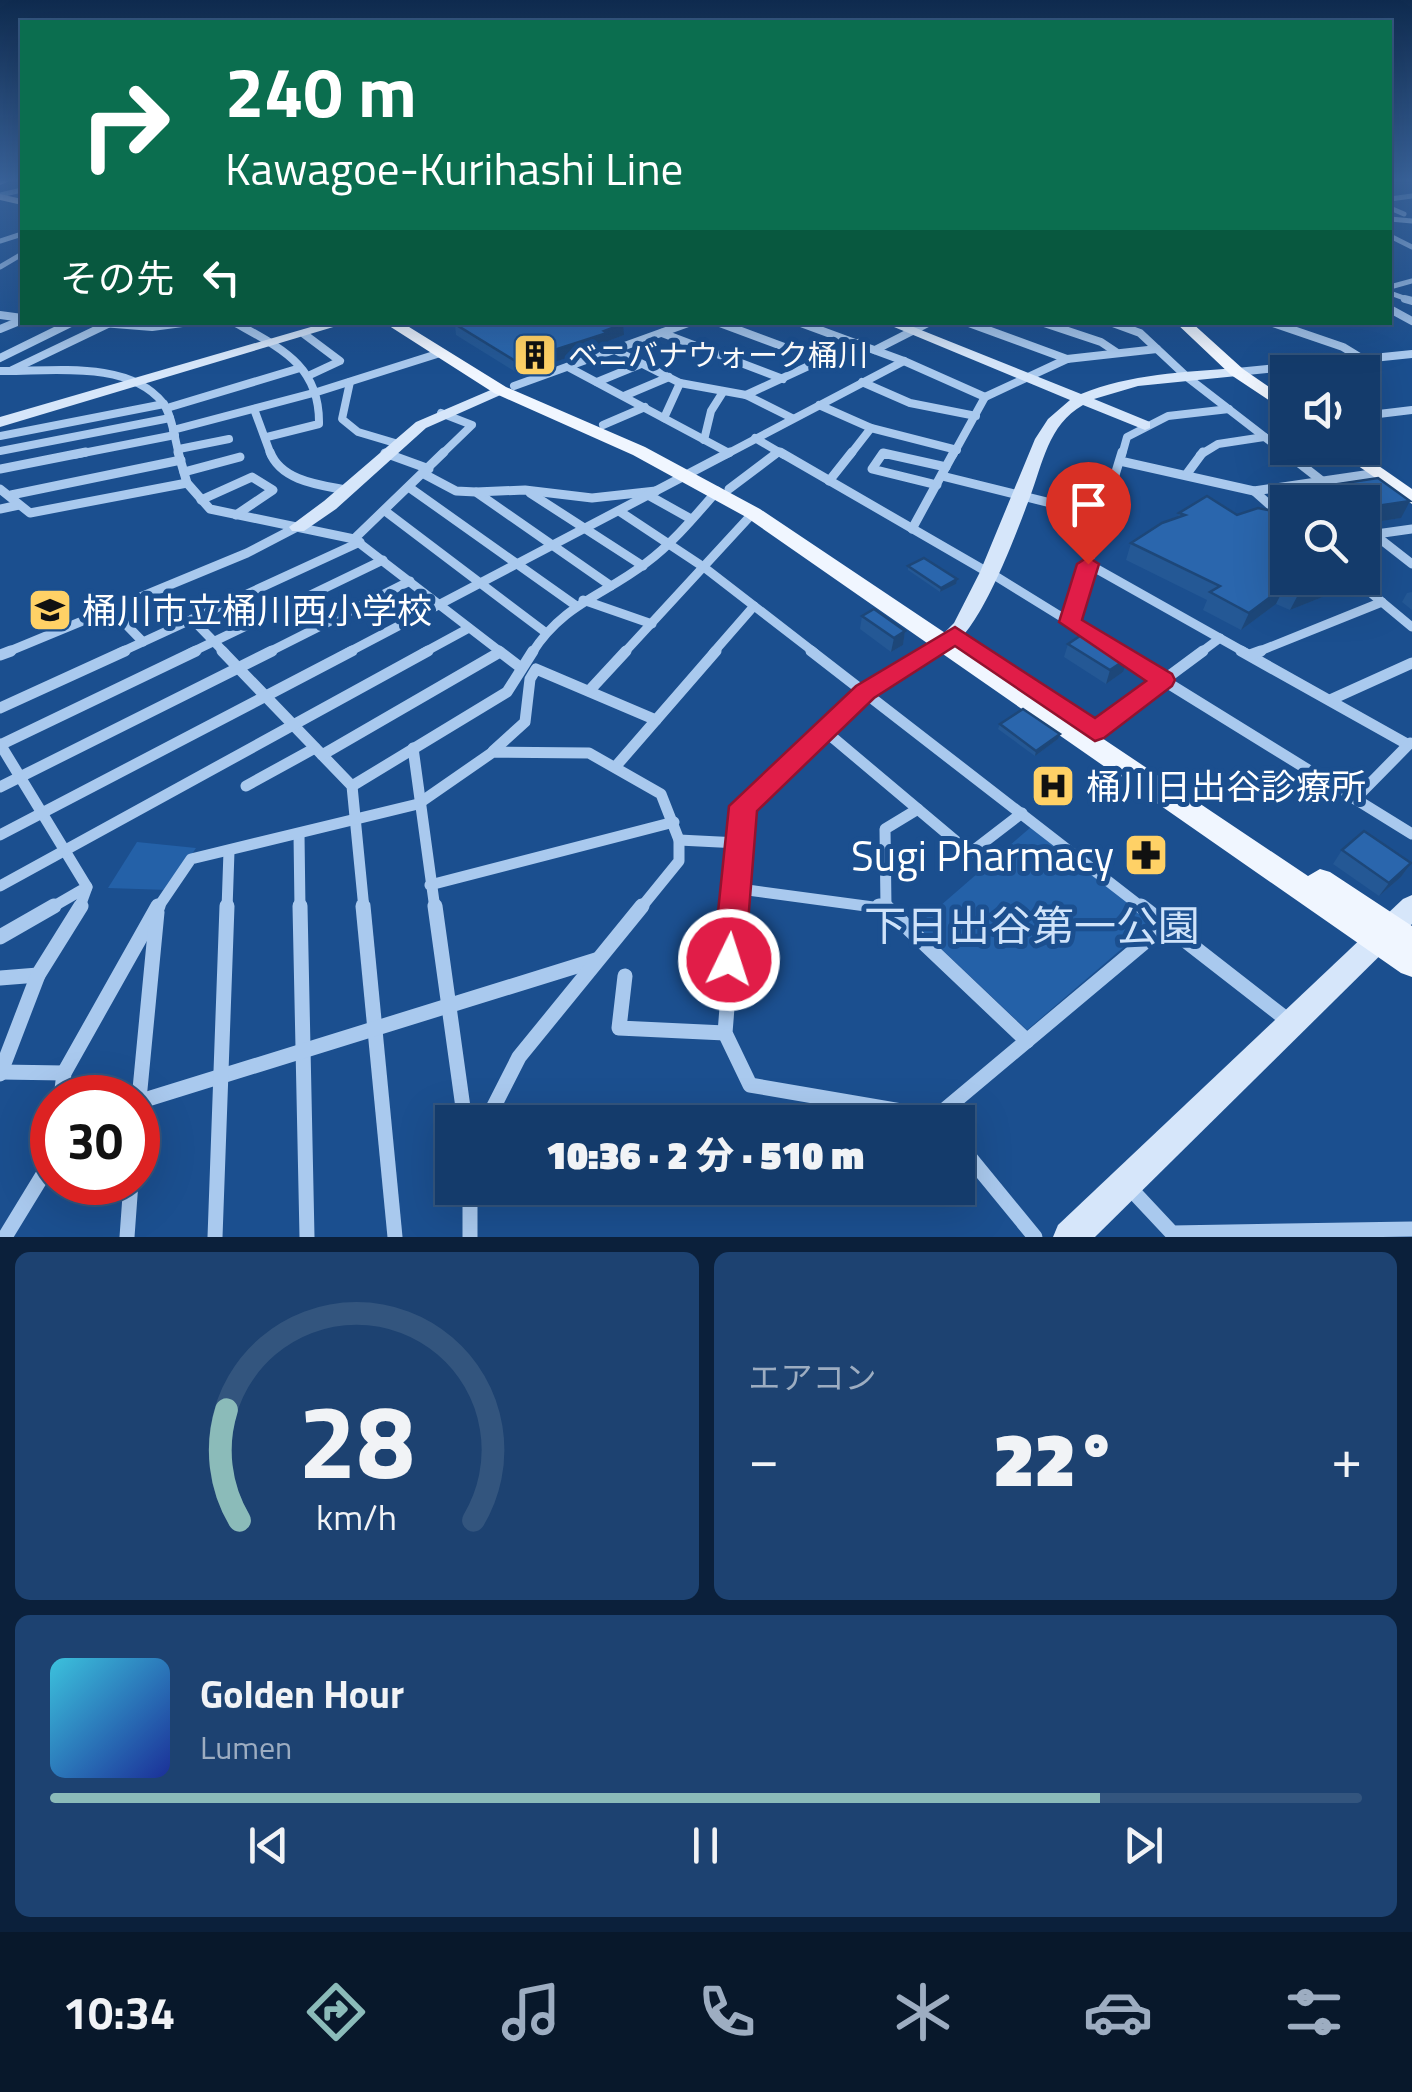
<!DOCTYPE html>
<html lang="ja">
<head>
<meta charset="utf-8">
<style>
	:root { --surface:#143b6b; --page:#1d4271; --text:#f1f3f6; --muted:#9dadc1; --line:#33557e; --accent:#8bbbb9 }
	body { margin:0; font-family:"Titillium Web","Noto Sans JP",sans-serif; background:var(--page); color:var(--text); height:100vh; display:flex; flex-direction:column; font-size:38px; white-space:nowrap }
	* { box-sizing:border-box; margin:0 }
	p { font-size:32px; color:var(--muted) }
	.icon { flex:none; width:55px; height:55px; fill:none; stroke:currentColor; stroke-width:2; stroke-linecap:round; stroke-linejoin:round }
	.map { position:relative; height:1237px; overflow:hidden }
	.panel { display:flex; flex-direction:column; gap:15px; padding:15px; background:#0b203b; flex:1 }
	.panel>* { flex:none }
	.guide { position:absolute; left:20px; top:20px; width:1372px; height:305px; border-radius:0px; box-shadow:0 10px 40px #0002,0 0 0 2px var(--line); background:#0b6e4f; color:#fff; overflow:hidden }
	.controls { position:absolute; left:1270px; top:355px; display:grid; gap:20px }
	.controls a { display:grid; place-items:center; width:110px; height:110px; border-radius:0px; background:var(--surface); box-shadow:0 10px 40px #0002,0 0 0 2px var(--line); font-size:50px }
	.speed { position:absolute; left:30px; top:1075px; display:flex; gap:20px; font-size:50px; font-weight:700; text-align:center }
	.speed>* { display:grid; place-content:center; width:130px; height:130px; border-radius:50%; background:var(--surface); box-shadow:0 10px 40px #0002,0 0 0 2px var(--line); line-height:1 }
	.speed .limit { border:15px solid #d22; background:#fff; color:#111 }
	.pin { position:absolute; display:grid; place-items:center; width:85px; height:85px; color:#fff; margin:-102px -42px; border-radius:50% 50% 50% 0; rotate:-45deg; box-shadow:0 0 10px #0007 }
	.pin .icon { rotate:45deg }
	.me { position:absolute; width:110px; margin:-55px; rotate:4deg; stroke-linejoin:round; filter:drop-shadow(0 0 8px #0008) }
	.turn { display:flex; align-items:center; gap:35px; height:210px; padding:0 40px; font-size:45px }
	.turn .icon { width:130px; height:130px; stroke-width:2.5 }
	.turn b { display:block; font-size:70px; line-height:85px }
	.then { display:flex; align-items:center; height:95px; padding:0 40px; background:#0003; gap:20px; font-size:38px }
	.big { font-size:75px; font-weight:800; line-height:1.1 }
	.panel .tile { flex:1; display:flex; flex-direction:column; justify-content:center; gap:15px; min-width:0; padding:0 35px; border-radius:15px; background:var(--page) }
	.panel .dial { align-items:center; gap:0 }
	.dial svg { height:260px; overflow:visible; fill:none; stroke:var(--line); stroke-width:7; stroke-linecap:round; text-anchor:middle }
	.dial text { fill:var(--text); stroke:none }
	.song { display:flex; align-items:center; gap:30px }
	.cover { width:120px; height:120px; border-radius:15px; background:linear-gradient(135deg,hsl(190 70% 55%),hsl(230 70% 35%)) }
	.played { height:10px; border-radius:5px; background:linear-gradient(90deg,var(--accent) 80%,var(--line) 80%) }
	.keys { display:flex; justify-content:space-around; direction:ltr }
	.heat { display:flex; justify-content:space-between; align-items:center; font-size:55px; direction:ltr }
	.panel .tiles { flex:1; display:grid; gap:15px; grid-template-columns:1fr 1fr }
	.tile:last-child { grid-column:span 2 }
	.trip { position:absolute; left:435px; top:1105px; width:540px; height:100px; border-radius:0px; background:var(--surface); box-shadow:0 10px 40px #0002,0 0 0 2px var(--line); font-weight:800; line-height:100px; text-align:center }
	.menu { display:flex; height:160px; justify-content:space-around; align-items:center; background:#08182b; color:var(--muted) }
	.menu .icon { width:70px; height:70px }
	.menu .current { color:var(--accent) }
	.menu b { font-size:45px; color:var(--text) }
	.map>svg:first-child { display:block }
</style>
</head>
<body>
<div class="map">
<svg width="1412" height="1237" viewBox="0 0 1412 1237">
	<rect width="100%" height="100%" fill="#1b4f8f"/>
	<g fill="#2461a8">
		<path d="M1031 827 1153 922 1027 1030 917 926Z"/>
		<path d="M137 842 196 848 168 890 108 888Z"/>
	</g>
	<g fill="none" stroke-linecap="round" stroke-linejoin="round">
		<g stroke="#a9c9ee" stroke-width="5">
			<path d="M0 195 22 190"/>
			<path d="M1390 199 1412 196"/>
			<path d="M1390 208 1404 214"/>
			<path d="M1390 219 1412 221"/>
			<path d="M1390 236 1412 247"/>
			<path d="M0 241 22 234"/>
			<path d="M0 267 22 254"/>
			<path d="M1390 287 1412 281"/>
			<path d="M1390 293 1412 301"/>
		</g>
		<g stroke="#a9c9ee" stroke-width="8">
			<path d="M1405 299 1412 301"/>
			<path d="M1390 309 1412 321"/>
			<path d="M0 315 22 318"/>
			<path d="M90 322 152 327 190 322"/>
			<path d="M234 322C280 348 320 365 319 424L267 437"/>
			<path d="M717 322 822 361"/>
			<path d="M798 322 904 361 985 397 953 455"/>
			<path d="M966 322 1067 359"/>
			<path d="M1041 322 1101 342 1116 352"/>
			<path d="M1110 322 1140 333 1187 377 1288 455"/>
			<path d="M1270 322 1343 347 1361 358"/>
			<path d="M0 329 22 320"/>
			<path d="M662 333 783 379"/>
			<path d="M304 334 340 361 310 375"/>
			<path d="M615 350 680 383 746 395 792 418"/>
			<path d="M875 350 930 322"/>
			<path d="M0 358 73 322"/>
			<path d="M568 367 729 453"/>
			<path d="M12 370 108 324"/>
			<path d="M0 371C49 372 128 359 163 403 172 415 175 440 179 455"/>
			<path d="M1237 372 1412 354"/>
			<path d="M350 382 342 419 358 432 395 443"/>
			<path d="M597 382 641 364"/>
			<path d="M862 382 910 403 976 416"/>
			<path d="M514 386 691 322"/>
			<path d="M746 395 858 343"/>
			<path d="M624 396 669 377"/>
			<path d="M985 397 1067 359 1157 349"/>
			<path d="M819 405 871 428 957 450"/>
			<path d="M167 408 300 368"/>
			<path d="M254 409 271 455"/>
			<path d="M441 413 472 425 441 455"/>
			<path d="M1362 416 1412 410"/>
			<path d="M664 418 680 383"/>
			<path d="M603 425 645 407"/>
			<path d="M173 430 317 392 437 354"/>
			<path d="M0 436 164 404"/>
			<path d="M755 438 784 455"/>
			<path d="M704 440 711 411 723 392"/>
			<path d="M179 449 229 439"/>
			<path d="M0 451 170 418"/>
			<path d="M385 453 390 455"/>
			<path d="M73 455 175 435"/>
			<path d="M725 455 904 361"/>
			<path d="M774 455 778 452"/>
			<path d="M850 455 871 428"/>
			<path d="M882 455H891"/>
			<path d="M1122 455 1127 437 1168 416 1229 409"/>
			<path d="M1200 455 1218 444 1264 437"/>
		</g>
		<g stroke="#a9c9ee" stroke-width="9">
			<path d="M178 452 187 483 210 509 354 539 502 653"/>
			<path d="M270 452C281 481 320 485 346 490"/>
			<path d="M780 452 989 573"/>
			<path d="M1285 452 1322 481"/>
			<path d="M385 453 429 469"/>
			<path d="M1120 461 1254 491 1378 473"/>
			<path d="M0 469 86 452"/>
			<path d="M184 472 240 457"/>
			<path d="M424 474 456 491 476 492 611 586"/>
			<path d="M1186 475 1203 452"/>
			<path d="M942 476 1103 516"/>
			<path d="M829 481 852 452"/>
			<path d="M937 485 872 469 883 453 946 467"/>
			<path d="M410 488 575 605"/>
			<path d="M0 489 30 513 187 483"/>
			<path d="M729 489 778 452"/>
			<path d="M1254 491 1288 521"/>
			<path d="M476 492 525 490 592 498 656 491"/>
			<path d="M530 493 643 566"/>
			<path d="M11 495 181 460"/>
			<path d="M648 495 691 519"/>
			<path d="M201 500 252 477 273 490 236 515"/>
			<path d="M0 509 19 505"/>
			<path d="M385 511 545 632"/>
			<path d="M619 511 705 568 815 653"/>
			<path d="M912 529 954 452"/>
			<path d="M1375 535 1412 564"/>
			<path d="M1362 536 1412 529"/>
			<path d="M354 539 444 452"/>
			<path d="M1088 564 1246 653"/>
			<path d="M989 572 1120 653"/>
			<path d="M1353 578 1412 627"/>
			<path d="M583 600 652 624"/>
			<path d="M111 609 143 642"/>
			<path d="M192 619 225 653"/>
			<path d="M1070 623 1122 452"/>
			<path d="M5 653 247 553 297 527"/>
			<path d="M119 653 360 542"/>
			<path d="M190 653 383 560"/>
			<path d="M267 653 410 581"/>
			<path d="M347 653 730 452"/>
			<path d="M423 653 469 628"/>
			<path d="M532 653C563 604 603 596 646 563 673 543 695 516 717 491"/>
			<path d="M624 653 753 513"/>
			<path d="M713 653 754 606"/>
			<path d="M928 653 944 643"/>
			<path d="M1200 653 1220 638"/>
			<path d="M1255 653 1382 602"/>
		</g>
		<g stroke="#a9c9ee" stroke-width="11">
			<path d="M222 651 352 786 364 909"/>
			<path d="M499 651 520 667"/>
			<path d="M811 651 1144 909"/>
			<path d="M1116 651 1412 834"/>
			<path d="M1241 651 1407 744"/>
			<path d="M0 655 11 651"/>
			<path d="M1250 655 1261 651"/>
			<path d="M589 691 626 651"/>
			<path d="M1330 700 1412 663"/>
			<path d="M0 708 125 651"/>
			<path d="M825 731 970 853 1022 813"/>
			<path d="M1095 731 1203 651"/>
			<path d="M0 744 87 887 49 909"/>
			<path d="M0 745 196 651"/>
			<path d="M413 748 435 909"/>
			<path d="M493 751 525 722 530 679 536 669 656 720"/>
			<path d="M322 755 500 652"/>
			<path d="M616 766 716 651"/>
			<path d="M246 786 315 748"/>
			<path d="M352 786 507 692 533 651"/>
			<path d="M0 787 272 651"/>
			<path d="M1355 799 1410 743"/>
			<path d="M299 834 300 909"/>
			<path d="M0 835 352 651"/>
			<path d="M679 840 739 843"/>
			<path d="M430 885 674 822"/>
			<path d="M0 886 428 651"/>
			<path d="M733 888 888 909"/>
			<path d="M886 907 885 829 918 809"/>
			<path d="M79 909 87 887"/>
			<path d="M157 909 191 859 418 804 493 752 589 753 661 794 679 840V861L640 909"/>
			<path d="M227 909 229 851"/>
			<path d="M735 909 743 806 865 692 932 651"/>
		</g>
		<g stroke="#a9c9ee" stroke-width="15">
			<path d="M300 906 307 1237"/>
			<path d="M363 906 395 1237"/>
			<path d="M435 906 465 1122"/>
			<path d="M735 906 725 1033 750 1085 936 1117 941 1122"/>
			<path d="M879 906 886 907 1027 1041"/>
			<path d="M1141 906 1290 1022"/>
			<path d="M0 937 54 906"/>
			<path d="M625 976 619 1028 725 1033"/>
			<path d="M0 978 38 975"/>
			<path d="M1 1072 64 1073"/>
			<path d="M0 1074 38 975 81 906"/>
			<path d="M61 1098 64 1073 158 906"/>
			<path d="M138 1102 596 960"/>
			<path d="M138 1110 157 912"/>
			<path d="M936 1117 1165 925"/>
			<path d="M486 1122 519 1057 642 906"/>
			<path d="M958 1143 1035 1237"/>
			<path d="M1128 1186 1172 1233 1412 1229"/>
			<path d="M470 1188V1237"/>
			<path d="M5 1237 52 1160"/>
			<path d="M127 1237 131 1182"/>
			<path d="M215 1237 227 906"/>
		</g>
		<g fill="#d6e6fa" fill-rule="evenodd">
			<path d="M0 181H10L0 185Z"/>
			<path d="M328 322H350L0 427V417Z"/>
			<path d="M882 322H901L1081 394C1130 374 1184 372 1237 368L1244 372 1237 376 1138 386 1094 399 1150 422V428L1145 430 1083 405C1048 425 1043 463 1030 497 1017 531 978 640 944 650L934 643 954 623 980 572 1035 439 1048 419 1070 400Z"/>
			<path d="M500 386 507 390 505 393 426 428 336 509 304 531H292L289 527 324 501 416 422Z"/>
			<path d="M1412 895V924L1095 1237H1053L1058 1225 1403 899Z"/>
		</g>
		<g fill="#f0f6ff" fill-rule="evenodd">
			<path d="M0 194 22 199V205L0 200Z"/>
			<path d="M383 322H401L506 387 645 447 760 509 1308 876 1320 869 1330 872 1412 926V977L1401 973 746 517 633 455 494 393Z"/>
			<path d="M1175 322H1191L1243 369 1288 400V413L1231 375Z"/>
			<path d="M1333 448H1353L1412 489V504Z"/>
		</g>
	</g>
	<g fill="#245895">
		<path d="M455 324 624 335 608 341V344L519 374 456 335Z"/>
		<path d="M1338 484 1401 518 1362 524V502H1332L1330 501Z"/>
		<path d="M1179 513 1288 578H1354L1350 586 1290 610 1276 604 1241 630 1203 610 1207 600 1126 560 1131 543 1178 518Z"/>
		<path d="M908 566 956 584 940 592 908 570Z"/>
		<path d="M1412 592V610L1402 602 1407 593Z"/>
		<path d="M862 616 905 631 903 645 891 652 860 629Z"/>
		<path d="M1068 644 1123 672 1106 684 1064 657Z"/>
		<path d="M1000 724 1058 739 1035 756 998 729Z"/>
		<path d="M1342 850 1411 863 1401 877 1379 896 1333 864Z"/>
	</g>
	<g fill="#1d4779">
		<path d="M623 324 624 335 608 341V344L519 374 517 362Z"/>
		<path d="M1410 501 1401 518 1362 524 1370 507Z"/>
		<path d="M1336 578H1354L1350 586 1290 610 1299 593Z"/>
		<path d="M957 579 956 584 940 592 941 588Z"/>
		<path d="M1285 586 1276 604 1241 630 1249 613Z"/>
		<path d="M905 631 903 645 891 652 894 638Z"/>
		<path d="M1128 658 1123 672 1106 684 1110 670Z"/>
		<path d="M1060 734 1058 739 1035 756 1036 751Z"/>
		<path d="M1411 863 1401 877 1379 896 1389 883Z"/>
	</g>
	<g fill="#2a66ad" stroke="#1d4779" stroke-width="2.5">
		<path d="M459 322H620L623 324 604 331 607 333 517 362 455 324Z"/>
		<path d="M1378 478 1410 501 1370 507 1338 484Z"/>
		<path d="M1207 496 1237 515 1258 508 1268 510 1288 522V578H1336L1299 593 1285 586 1249 613 1210 592 1220 586 1131 543 1162 523 1185 515 1179 513Z"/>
		<path d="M924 558 957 579 941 588 908 566Z"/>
		<path d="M874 609 905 631 894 638 862 616Z"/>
		<path d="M1086 632 1128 658 1110 670 1068 644Z"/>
		<path d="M1023 709 1060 734 1036 751 1000 724Z"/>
		<path d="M1364 831 1411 863 1389 883 1342 850Z"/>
	</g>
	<linearGradient id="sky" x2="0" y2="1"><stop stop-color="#0f2b4f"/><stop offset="0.51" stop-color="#39639b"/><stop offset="1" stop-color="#39639b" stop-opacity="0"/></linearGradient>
	<rect width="1412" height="354" fill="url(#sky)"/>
	<path fill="#e11d48" stroke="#92132f" stroke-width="2.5" d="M1088 557 1099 564 1082 620 1172 674 1175 680 1172 686 1104 738 1095 741 955 646 874 698 757 811 745 960 740 971 729 975 718 971 713 960 729 806 856 686 955 627 1095 718 1146 681 1059 622 1077 564Z"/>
	<defs>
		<symbol id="building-square" viewBox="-11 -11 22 22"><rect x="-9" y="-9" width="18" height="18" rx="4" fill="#ffd166" stroke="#1b4f8f"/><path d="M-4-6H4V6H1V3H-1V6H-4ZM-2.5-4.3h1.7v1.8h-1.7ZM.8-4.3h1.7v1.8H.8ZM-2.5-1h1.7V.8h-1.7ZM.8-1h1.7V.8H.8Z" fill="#111"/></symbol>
		<symbol id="school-square" viewBox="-11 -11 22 22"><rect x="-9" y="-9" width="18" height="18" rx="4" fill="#ffd166" stroke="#1b4f8f"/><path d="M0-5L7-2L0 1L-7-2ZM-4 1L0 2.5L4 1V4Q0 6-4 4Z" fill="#111"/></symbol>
		<symbol id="hospital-square" viewBox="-11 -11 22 22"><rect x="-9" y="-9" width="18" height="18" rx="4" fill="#ffd166" stroke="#1b4f8f"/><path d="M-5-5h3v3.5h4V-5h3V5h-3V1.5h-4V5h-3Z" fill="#111"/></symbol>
		<symbol id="pharmacy-square" viewBox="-11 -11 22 22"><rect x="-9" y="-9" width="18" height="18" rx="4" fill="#ffd166" stroke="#1b4f8f"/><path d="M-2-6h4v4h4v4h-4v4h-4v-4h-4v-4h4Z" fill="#111"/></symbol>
	</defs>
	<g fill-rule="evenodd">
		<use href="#building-square" x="510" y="330" width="50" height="50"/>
		<use href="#school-square" x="25" y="585" width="50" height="50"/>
		<use href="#hospital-square" x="1028" y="761" width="50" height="50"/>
		<use href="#pharmacy-square" x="1121" y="830" width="50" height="50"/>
	</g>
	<g text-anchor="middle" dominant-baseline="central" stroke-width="10" stroke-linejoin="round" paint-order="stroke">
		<g font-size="30" fill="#fff" stroke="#1b4f8f" text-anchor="start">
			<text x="568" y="355">ベニバナウォーク桶川</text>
		</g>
		<g font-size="35" fill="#fff" stroke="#1b4f8f" text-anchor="start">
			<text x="82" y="610">桶川市立桶川西小学校</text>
			<text x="1086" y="786">桶川日出谷診療所</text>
		</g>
		<g font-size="42" fill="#fff" stroke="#1b4f8f" text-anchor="end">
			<text x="1114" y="855">Sugi Pharmacy</text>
		</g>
		<g font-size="42" fill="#cfe3fa" stroke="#1b4f8f">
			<text x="1032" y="925">下日出谷第一公園</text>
		</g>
	</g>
</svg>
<div class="controls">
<a><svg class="icon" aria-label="sound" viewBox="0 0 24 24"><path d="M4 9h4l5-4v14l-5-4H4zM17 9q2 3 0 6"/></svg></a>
<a><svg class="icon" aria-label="search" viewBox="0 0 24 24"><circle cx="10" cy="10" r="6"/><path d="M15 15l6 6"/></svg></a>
</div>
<div class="speed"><div class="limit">30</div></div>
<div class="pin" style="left:1088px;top:564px;background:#d93025"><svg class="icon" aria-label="arrive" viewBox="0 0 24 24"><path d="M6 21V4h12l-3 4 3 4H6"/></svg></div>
<svg class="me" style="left:729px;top:960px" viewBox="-20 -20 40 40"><circle r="17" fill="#e11d48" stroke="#fff" stroke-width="3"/><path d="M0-11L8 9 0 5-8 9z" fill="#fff"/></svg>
<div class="trip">10:36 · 2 分 · 510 m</div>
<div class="guide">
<div class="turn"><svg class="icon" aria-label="right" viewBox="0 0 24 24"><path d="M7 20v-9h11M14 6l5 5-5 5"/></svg><div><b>240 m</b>Kawagoe-Kurihashi Line</div></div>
<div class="then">その先<svg class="icon" aria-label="left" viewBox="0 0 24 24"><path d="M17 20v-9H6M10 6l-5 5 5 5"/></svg></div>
</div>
</div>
<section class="panel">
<div class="tiles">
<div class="tile dial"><svg viewBox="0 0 100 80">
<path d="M14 69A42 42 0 1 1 86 69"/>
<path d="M14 69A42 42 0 0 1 10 35" stroke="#8bbbb9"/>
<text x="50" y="56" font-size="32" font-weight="700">28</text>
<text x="50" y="72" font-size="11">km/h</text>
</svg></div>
<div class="tile"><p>エアコン</p>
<div class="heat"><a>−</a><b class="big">22°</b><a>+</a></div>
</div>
<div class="tile">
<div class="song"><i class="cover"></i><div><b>Golden Hour</b><p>Lumen</p></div></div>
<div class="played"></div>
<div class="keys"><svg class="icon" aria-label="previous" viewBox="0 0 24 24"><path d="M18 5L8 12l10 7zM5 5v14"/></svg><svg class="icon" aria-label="pause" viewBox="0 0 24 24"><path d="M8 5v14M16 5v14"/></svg><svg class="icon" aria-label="next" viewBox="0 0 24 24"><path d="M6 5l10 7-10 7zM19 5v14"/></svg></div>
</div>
</div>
</section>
<nav class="menu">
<b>10:34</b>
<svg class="icon current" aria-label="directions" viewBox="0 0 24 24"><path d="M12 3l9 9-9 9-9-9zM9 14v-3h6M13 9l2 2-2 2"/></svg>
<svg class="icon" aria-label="music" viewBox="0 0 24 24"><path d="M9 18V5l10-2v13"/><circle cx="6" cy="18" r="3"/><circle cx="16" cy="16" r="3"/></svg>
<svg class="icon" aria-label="phone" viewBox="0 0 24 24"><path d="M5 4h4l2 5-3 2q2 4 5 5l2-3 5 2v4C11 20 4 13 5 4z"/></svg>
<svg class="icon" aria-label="climate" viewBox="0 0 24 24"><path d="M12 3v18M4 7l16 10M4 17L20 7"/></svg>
<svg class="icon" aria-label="car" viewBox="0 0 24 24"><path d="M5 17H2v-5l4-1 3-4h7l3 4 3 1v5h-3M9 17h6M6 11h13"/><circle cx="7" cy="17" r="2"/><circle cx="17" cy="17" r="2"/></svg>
<svg class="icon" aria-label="filters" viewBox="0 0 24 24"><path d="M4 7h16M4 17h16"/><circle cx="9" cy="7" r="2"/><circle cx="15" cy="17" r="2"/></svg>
</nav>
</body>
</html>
